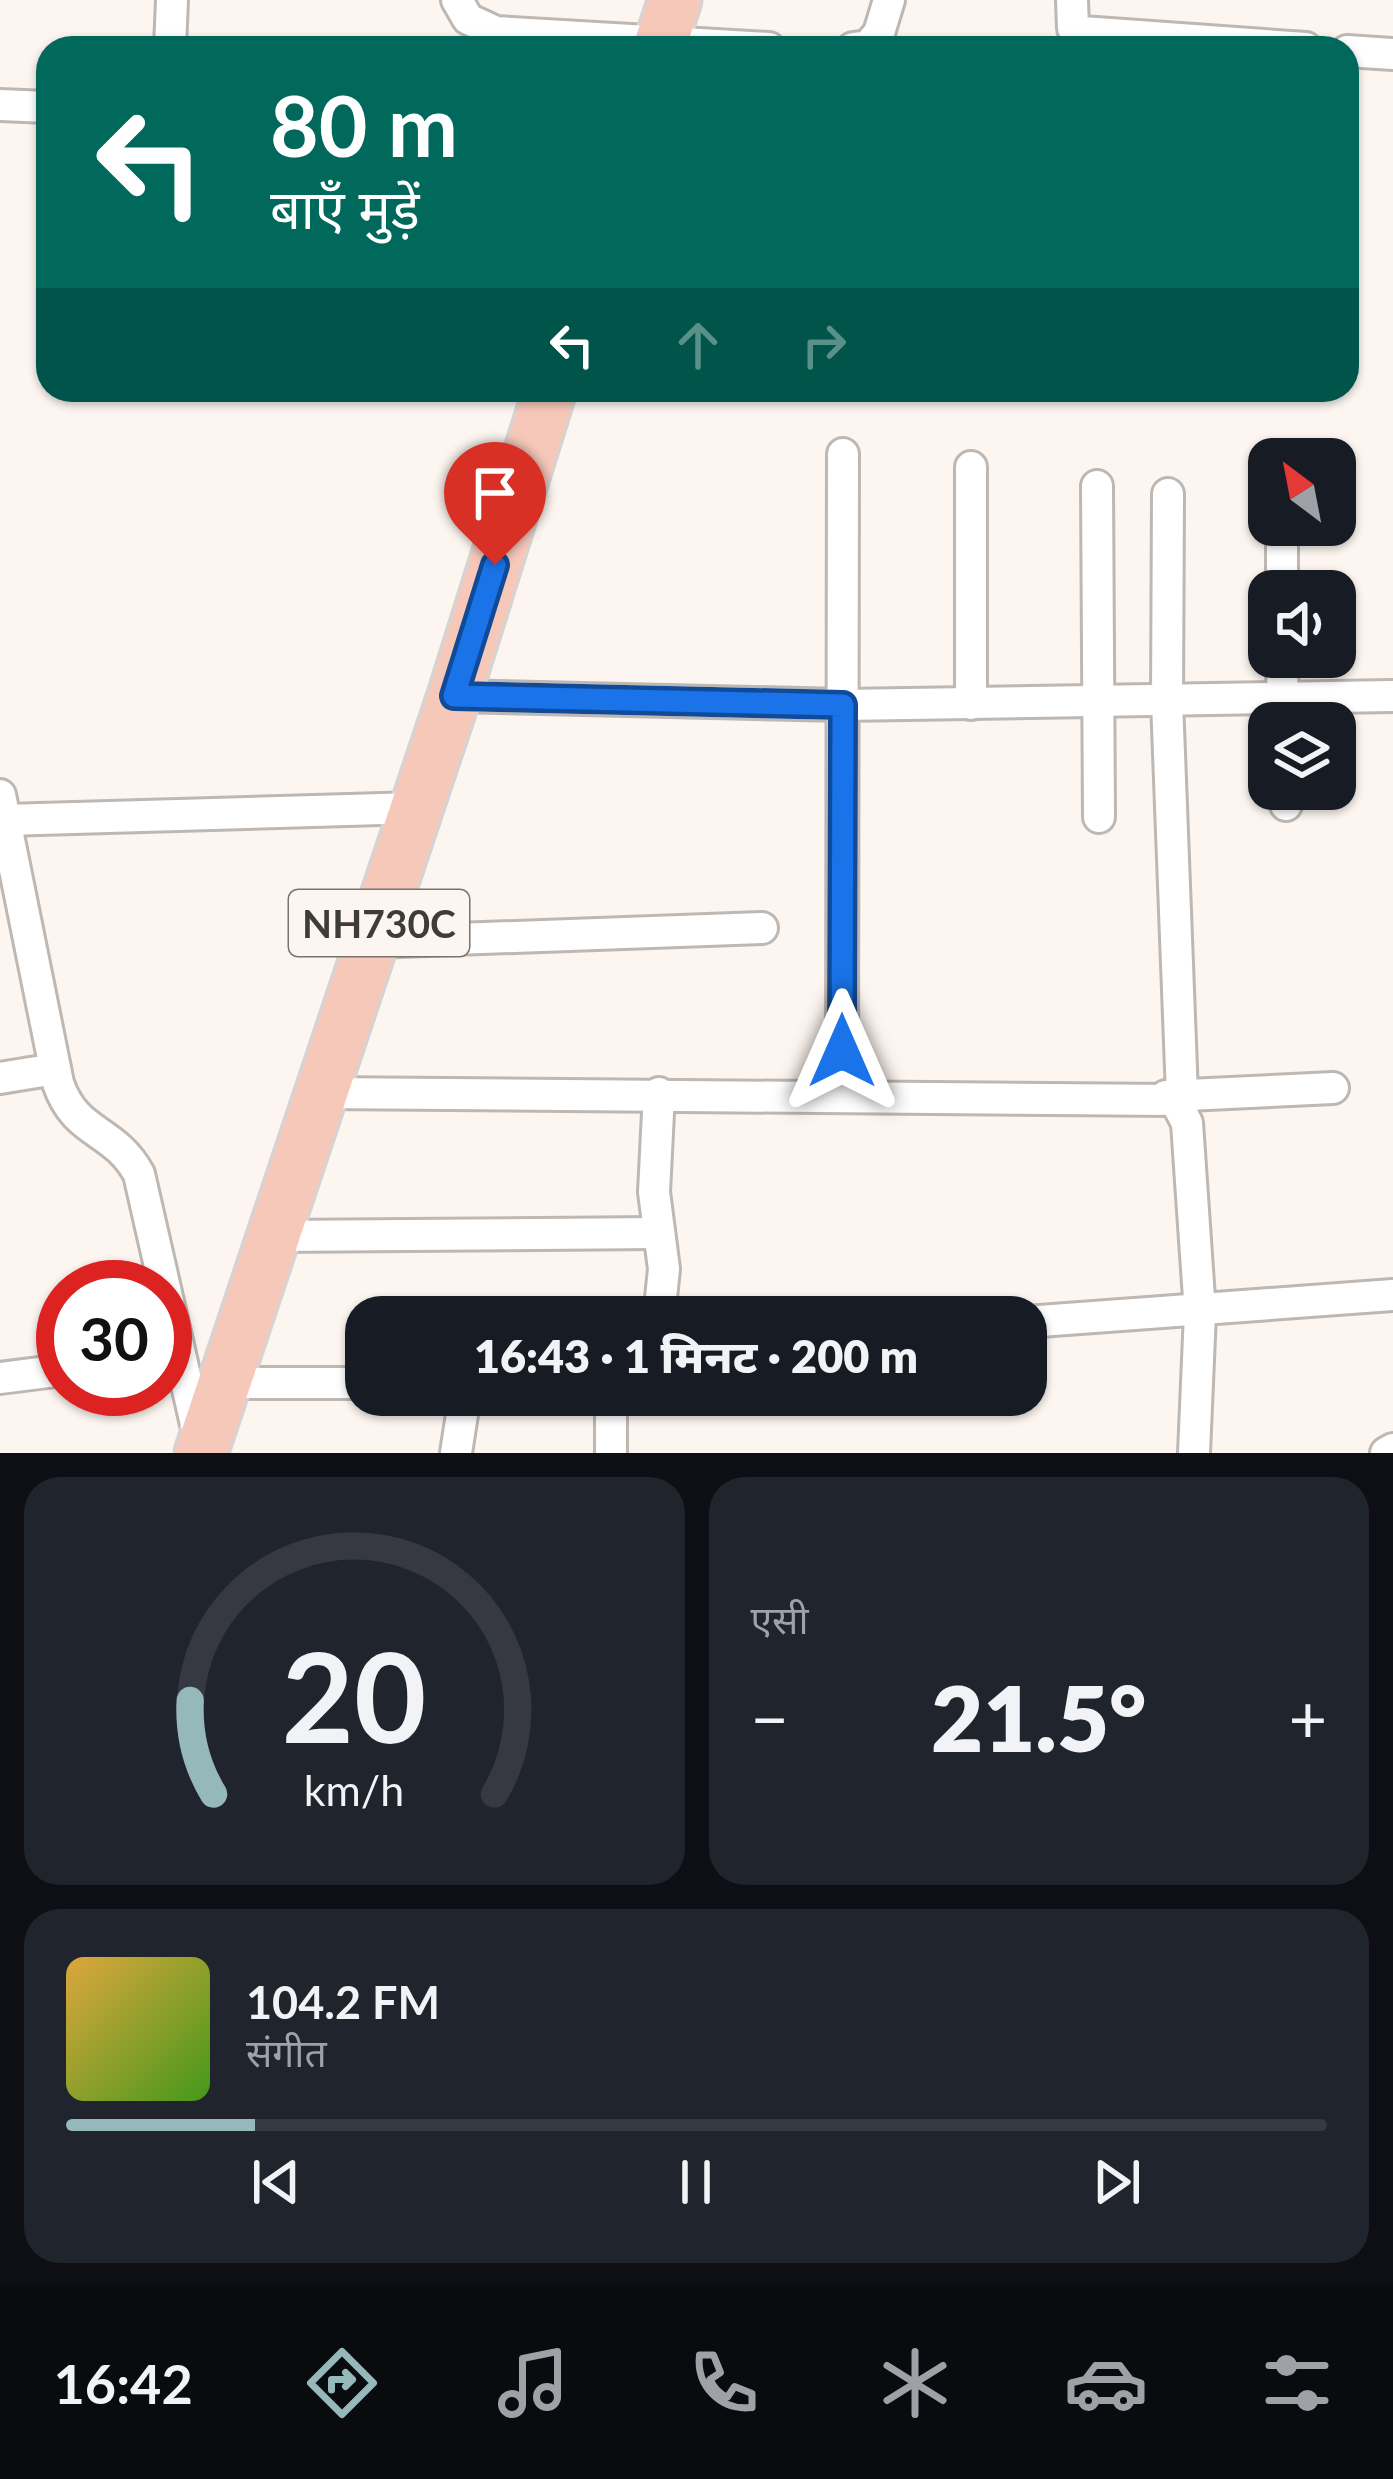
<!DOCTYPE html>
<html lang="hi">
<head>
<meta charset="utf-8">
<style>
	:root { --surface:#171b24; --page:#20242c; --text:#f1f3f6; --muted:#9ea1a6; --line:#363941; --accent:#95b8bb }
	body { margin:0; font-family:Lato,"Noto Sans Devanagari",sans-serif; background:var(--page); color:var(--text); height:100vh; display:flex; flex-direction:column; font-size:45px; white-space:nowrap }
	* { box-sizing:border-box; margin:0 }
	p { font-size:39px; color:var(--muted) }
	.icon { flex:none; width:66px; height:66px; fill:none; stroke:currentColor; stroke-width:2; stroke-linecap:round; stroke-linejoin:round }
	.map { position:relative; height:1453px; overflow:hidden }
	.drawer { display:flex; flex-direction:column; gap:24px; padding:24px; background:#0d0f14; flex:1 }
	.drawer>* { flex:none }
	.hud { position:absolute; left:36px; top:36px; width:1323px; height:366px; border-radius:36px; box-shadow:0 3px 9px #0004; background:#00695c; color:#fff; overflow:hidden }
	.needle { width:78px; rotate:328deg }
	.controls { position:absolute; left:1248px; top:438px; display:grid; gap:24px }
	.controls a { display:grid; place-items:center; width:108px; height:108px; border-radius:24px; background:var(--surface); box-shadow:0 3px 9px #0004; font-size:60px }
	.speed { position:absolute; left:36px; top:1260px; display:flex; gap:24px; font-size:60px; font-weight:700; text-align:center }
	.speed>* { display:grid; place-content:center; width:156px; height:156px; border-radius:50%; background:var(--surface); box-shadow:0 3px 9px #0004; line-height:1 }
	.speed .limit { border:18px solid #d22; background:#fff; color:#111 }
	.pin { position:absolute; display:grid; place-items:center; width:102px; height:102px; color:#fff; margin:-123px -51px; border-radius:50% 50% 50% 0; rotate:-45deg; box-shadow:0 0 12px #0007 }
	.pin .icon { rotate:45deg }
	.me { position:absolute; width:132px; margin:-66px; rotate:0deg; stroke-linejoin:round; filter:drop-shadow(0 0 9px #0008) }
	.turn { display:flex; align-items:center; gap:42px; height:252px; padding:0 36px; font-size:54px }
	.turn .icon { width:156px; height:156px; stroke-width:2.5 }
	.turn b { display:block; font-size:84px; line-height:102px }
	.lanes { display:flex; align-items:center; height:114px; padding:0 36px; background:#0003; justify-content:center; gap:60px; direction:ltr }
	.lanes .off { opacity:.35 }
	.big { font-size:90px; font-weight:800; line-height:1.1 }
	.drawer .widget { flex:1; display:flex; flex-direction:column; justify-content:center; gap:18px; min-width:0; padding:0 42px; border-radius:36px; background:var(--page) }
	.drawer .dial { align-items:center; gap:0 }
	.dial svg { height:312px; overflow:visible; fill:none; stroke:var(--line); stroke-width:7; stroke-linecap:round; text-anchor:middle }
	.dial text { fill:var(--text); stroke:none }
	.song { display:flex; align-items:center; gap:36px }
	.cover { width:144px; height:144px; border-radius:18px; background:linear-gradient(135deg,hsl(40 70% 55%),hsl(100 70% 35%)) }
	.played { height:12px; border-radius:6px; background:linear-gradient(90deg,var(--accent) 15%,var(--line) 15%) }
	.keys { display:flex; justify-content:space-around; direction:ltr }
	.heat { display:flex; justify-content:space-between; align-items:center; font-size:66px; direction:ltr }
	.drawer .tiles { flex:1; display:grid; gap:24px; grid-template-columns:1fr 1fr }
	.widget:last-child { grid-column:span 2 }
	.trip { position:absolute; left:345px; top:1296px; width:702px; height:120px; border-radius:36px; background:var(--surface); box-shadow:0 3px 9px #0004; font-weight:800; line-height:120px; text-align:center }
	.tab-bar { display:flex; height:192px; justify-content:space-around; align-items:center; background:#090b0e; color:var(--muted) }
	.tab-bar .icon { width:84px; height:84px }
	.tab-bar .on { color:var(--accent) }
	.tab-bar b { font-size:54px; color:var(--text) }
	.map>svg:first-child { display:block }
</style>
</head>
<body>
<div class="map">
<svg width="1393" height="1453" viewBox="0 0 1393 1453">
	<rect width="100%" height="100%" fill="#fcf5f0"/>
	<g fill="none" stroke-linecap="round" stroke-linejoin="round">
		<defs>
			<g id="minor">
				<path d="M457 0 468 19 496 32 769 48"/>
				<path d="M1072 0 1073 28 1082 32 1306 48"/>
				<path d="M170 48 172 0"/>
				<path d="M853 48 868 46 879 33 889 0"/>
				<path d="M1347 51 1393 54"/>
				<path d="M0 105 48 107"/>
				<path d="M1097 486 1099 817"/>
				<path d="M1168 494 1167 701 1182 1095"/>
				<path d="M1282 591V525"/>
				<path d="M1282 657 1283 723"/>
				<path d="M454 696 843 705 1393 696"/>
				<path d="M971 704V467"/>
				<path d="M1285 789 1286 805"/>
				<path d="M0 795 58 1083C76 1136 113 1127 139 1174L200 1442"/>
				<path d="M5 820 416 808"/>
				<path d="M373 942 762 928"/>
				<path d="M0 1078 55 1069"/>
				<path d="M321 1093 1175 1100 1187 1123 1200 1313 1194 1453"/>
				<path d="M659 1093 654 1192 664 1269 659 1317"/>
				<path d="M842 1094 843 454"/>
				<path d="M1166 1096 1333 1088"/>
				<path d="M275 1236 658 1233"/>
				<path d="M1026 1322 1393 1295"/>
				<path d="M0 1378 63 1370"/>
				<path d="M225 1383H366"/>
				<path d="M611 1395V1453"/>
				<path d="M456 1453 465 1395"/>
				<path d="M1386 1453 1393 1449"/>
			</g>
			<g id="trunk">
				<path d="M659 48 675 0"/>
				<path d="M201 1453 454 696 550 390"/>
			</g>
		</defs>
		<use href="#minor" stroke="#beb7b2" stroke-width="36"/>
		<use href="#trunk" stroke="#d5d4d3" stroke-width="57"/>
		<use href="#minor" stroke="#fff" stroke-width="30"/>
		<use href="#trunk" stroke="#f6c8ba" stroke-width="51"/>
	</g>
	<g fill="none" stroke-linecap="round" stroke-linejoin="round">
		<defs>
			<path id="route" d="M495 565 454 696 843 705 842 1051"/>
		</defs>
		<use href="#route" stroke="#114b97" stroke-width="30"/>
		<use href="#route" stroke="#1a73e8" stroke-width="21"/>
	</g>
	<g text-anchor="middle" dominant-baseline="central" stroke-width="10" stroke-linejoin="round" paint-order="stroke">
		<rect fill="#fcf5f0" stroke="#777470" stroke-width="3" x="289" y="890" width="180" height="66" rx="9"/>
		<g font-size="39" font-weight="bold" fill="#3e3c39">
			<text x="379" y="923">NH730C</text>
		</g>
	</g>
</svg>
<div class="controls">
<a><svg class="needle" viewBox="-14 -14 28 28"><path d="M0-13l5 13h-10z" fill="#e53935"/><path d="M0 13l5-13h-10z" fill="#9ea1a6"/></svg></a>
<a><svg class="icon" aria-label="sound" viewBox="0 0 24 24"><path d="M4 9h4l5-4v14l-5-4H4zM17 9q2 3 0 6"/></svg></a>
<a><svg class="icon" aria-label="layers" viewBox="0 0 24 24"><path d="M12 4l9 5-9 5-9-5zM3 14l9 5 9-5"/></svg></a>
</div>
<div class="speed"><div class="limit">30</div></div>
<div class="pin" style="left:495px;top:565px;background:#d93025"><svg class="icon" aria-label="arrive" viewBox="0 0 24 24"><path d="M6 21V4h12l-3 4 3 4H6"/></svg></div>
<svg class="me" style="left:842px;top:1051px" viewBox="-20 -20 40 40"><path d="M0-17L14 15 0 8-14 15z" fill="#1a73e8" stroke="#fff" stroke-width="4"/></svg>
<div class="trip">16:43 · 1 मिनट · 200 m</div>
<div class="hud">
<div class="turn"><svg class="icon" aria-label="left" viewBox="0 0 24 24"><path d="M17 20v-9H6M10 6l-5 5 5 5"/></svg><div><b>80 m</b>बाएँ मुड़ें</div></div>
<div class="lanes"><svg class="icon" aria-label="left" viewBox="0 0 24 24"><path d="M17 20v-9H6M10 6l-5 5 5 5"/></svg><svg class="icon off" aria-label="ahead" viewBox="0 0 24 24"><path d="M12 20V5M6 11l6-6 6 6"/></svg><svg class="icon off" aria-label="right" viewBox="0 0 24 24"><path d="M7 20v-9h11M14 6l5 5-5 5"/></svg></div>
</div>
</div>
<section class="drawer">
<div class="tiles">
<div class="widget dial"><svg viewBox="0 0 100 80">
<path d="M14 69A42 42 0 1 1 86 69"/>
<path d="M14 69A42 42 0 0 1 8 45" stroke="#95b8bb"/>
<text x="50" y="56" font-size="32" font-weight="700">20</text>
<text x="50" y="72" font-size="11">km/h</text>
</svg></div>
<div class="widget"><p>एसी</p>
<div class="heat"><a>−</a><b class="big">21.5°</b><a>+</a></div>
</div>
<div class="widget">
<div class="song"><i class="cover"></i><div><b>104.2 FM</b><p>संगीत</p></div></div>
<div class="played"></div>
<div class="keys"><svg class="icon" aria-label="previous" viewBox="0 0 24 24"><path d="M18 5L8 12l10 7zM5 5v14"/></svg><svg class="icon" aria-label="pause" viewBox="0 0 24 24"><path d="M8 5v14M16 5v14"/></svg><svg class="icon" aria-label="next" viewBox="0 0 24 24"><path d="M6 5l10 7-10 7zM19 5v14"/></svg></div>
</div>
</div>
</section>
<nav class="tab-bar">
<b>16:42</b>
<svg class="icon on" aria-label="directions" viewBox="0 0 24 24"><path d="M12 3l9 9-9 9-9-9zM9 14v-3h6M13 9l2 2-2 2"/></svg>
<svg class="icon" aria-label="music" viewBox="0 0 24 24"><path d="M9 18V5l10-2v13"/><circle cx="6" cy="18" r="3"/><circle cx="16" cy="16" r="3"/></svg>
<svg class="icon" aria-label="phone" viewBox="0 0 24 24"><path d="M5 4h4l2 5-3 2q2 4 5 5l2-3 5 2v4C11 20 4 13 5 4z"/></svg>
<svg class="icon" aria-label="climate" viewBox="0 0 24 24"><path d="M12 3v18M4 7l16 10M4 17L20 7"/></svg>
<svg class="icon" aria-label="car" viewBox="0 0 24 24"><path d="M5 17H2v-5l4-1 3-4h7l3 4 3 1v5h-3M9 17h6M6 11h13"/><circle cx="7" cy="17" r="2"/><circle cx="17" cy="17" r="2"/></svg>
<svg class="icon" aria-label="filters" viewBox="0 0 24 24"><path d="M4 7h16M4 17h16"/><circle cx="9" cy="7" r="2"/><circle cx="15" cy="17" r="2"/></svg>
</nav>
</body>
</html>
